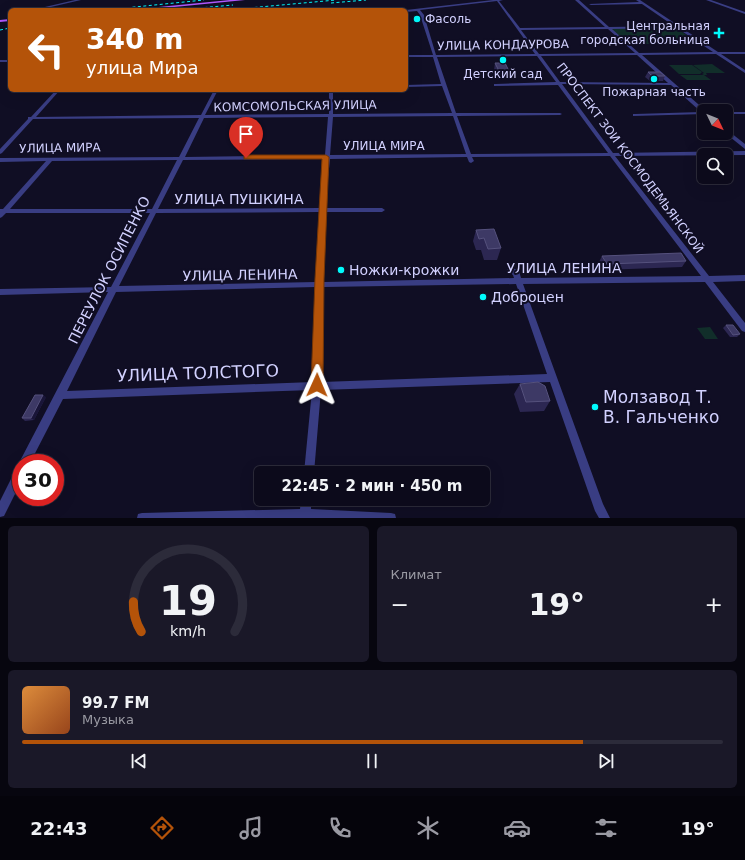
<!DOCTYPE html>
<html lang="ru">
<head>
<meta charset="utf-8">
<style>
	:root { --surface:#0c0a1b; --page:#1a1828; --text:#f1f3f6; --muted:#9a9aa3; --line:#2c2b3a; --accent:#b45309 }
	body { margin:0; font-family:"DejaVu Sans",sans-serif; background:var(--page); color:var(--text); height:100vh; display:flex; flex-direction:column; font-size:15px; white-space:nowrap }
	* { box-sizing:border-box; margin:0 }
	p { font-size:13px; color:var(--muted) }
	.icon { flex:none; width:22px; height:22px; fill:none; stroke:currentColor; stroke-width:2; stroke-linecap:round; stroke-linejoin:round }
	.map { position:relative; height:518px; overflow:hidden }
	.panel { display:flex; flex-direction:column; gap:8px; padding:8px; background:#07060f; flex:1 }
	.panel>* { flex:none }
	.banner { position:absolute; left:8px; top:8px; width:400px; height:84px; border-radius:6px; box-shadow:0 4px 16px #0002,0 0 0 1px var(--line); background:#b45309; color:#fff; overflow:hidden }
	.needle { width:26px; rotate:133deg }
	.fabs { position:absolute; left:697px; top:104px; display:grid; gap:8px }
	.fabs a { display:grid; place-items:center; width:36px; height:36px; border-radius:6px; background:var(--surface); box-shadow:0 4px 16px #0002,0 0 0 1px var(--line); font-size:20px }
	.speed { position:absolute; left:12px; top:454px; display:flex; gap:8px; font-size:20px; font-weight:700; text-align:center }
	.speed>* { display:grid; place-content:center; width:52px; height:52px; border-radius:50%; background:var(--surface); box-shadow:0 4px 16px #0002,0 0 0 1px var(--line); line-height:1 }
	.speed .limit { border:6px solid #d22; background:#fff; color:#111 }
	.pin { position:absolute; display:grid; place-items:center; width:34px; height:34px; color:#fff; margin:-41px -17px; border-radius:50% 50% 50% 0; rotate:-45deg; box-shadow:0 0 4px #0007 }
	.pin .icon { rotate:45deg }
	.me { position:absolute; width:44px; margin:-22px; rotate:1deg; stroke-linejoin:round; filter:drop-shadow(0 0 3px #0008) }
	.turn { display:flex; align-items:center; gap:14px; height:84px; padding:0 12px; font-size:18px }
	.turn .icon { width:52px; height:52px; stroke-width:2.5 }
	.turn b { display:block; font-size:28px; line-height:34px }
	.big { font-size:30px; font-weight:600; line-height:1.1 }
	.panel .tile { flex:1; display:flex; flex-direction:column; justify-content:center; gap:6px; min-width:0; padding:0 14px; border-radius:6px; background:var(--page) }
	.panel .dial { align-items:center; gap:0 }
	.dial svg { height:104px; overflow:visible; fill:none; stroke:var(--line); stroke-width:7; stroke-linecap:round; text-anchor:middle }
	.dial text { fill:var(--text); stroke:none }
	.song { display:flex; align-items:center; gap:12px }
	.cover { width:48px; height:48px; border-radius:6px; background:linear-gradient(135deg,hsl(30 70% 55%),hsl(20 70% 35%)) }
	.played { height:4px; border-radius:2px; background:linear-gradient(90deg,var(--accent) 80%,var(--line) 80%) }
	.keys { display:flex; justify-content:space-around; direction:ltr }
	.heat { display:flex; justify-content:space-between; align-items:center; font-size:22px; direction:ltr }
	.panel .tiles { flex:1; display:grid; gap:8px; grid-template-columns:1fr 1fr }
	.tile:last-child { grid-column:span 2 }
	.trip { position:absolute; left:254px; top:466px; width:236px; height:40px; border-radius:6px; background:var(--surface); box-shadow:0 4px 16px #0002,0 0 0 1px var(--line); font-weight:600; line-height:40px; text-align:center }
	.menu { display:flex; height:64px; justify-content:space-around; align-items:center; background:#05040b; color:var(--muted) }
	.menu .icon { width:28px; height:28px }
	.menu .current { color:var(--accent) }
	.menu b { font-size:18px; color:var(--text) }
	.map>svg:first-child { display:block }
</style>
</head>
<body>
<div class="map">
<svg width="745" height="518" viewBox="0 0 745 518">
	<rect width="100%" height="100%" fill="#100e24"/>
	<g fill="#112e2a">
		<path d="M675 27 698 43H695L697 44H627L610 28Z"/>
		<path d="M712 64 725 73H706L707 75H704L711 80H687L680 75H704L702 74 704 73 693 65Z"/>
		<path d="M669 65H692L702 72 700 74H679Z"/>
		<path d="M710 327 718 339H705L697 328Z"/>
	</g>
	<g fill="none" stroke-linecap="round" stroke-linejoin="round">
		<g fill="#393d83" fill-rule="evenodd">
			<path d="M75 0H81L38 10H32Z"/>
			<path d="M493 0H503L499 1 520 28 605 27 575 0H579L609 27 674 26 642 4 591 5 589 4 639 2 636 0H640L718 52H745V54H721L745 70V73L716 54 642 55 706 111H704V114L633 116V114H635L701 112 671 85 562 84 613 153 745 151V155L615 156 709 276 745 275V281L713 282 745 323V332L742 331 705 282 523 284 603 504 610 518H599L595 511 550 382 321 390 314 473H304L312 390 63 399 30 463H21V466L20 463 21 459 108 292 0 295V289L111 287 150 213H6L2 217 0 218V209H3L46 161 0 162V158L179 157 199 118 33 119 2 153 0 154V149L28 119V117H31L56 90H60L36 117 201 115 214 90H218L205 115 329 114V90H333V114L452 113 442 86 406 87V85L441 84 433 57H406V55H433L420 15 417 11 406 12V10ZM497 1 535 54 436 55 424 15 420 10ZM677 28 713 52 639 53 612 29ZM608 29 635 53 539 54 521 30ZM637 55 668 83 560 82 541 56ZM537 56 556 82 496 84H494V86L558 85 608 153 471 154 457 116 560 115 562 114 560 113H456L437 57ZM453 116 466 154 330 155 333 117ZM328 117 325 155 185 157 204 118ZM610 156 701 276 521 278 519 271 511 267 508 268 507 270 513 275 514 278 324 282 325 212H382L385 210 382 208H325L330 159 467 157 469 162 471 163 474 161 472 157ZM324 159 319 208 158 209 183 160ZM177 160 152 209H10L52 161ZM319 212 316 282 119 286 156 213ZM516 284 547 374 322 382 324 287ZM316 287 313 382 67 391 116 292Z"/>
			<path d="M706 0H711L745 12V14Z"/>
			<rect x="0" y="60" width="10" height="2"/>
			<rect x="726" y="112" width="19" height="2"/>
			<path d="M726 129 745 144V149L725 133Z"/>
			<path d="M21 466V482L4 516 0 517V501L17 467Z"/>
			<path d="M301 499H311V509L391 513 395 514 396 518H137L138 514 142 513 300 509Z"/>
		</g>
		<g fill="#b158ff" fill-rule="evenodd">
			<path d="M230 0H245L144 10H128Z"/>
			<path d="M10 19V21L0 22V20Z"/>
		</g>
		<g stroke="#00fafc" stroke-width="1" stroke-dasharray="3 2.5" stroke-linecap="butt">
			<path d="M331 3 366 0"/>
			<path d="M105 10 204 0"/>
			<path d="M177 10 233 5"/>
			<path d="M227 10 336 0"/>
			<path d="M0 30 10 28"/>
		</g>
	</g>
	<g fill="#2c2752">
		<path d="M495 63 509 71 507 78H497L494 70Z"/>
		<path d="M648 72 665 76 663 81H650L645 77Z"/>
		<path d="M476 230 501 248 497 260H484L481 250H476L473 241Z"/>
		<path d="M602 256 686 261 682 267 603 270 599 262Z"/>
		<path d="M726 325 740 334 737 337H730L723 328Z"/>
		<path d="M520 384 550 401 544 411 520 412 514 394Z"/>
		<path d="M46 397 34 420 25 421 22 418Z"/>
	</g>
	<path fill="#191538" d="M43 395 46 397 34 420 31 418Z"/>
	<g fill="#3d3965" stroke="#55517d">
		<path d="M495 63H505L509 71H499Z"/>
		<path d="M648 72H660L665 76H652Z"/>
		<path d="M494 229 501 248 488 249 484 238 479 239 476 230Z"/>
		<path d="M681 253 686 261 607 264 602 256Z"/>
		<path d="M726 325H733L740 334 733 335Z"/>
		<path d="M538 382 545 386 550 401 526 402 520 384Z"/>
		<path d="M35 395H43L31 418H22Z"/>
	</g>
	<path fill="#b45309" stroke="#753606" d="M246 155H326L329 157 324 279 323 385 321 389 317 390 313 389 311 385 315 279 322 159H244V156Z"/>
	<g fill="#00fafc" stroke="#100e24" stroke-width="1.5">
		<circle cx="417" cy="19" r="4"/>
		<path d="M717 27h4v4h4v4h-4v4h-4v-4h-4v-4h4z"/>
		<circle cx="503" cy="60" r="4"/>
		<circle cx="654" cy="79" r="4"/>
		<circle cx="341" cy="270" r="4"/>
		<circle cx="483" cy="297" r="4"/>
		<circle cx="595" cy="407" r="4"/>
	</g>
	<g text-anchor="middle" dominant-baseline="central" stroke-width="4" stroke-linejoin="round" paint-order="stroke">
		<g font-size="12" fill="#d2d1ff" stroke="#100e24">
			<text x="425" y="19" text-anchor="start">Фасоль</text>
			<text x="710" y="26" text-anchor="end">Центральная<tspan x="710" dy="14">городская больница</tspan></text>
			<text x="503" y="74">Детский сад</text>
			<text x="654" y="92">Пожарная часть</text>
		</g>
		<g font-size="12" fill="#d2d1ff" stroke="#100e24">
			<text transform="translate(503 45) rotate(-1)">УЛИЦА КОНДАУРОВА</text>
			<text transform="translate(295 106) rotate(-1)">КОМСОМОЛЬСКАЯ УЛИЦА</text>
			<text x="384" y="146">УЛИЦА МИРА</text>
			<text transform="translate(60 148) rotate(-1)">УЛИЦА МИРА</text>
			<text transform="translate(630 158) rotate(53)">ПРОСПЕКТ ЗОИ КОСМОДЕМЬЯНСКОЙ</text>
		</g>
		<g font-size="14" fill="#d2d1ff" stroke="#100e24">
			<text x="239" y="199">УЛИЦА ПУШКИНА</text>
			<text x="564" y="268">УЛИЦА ЛЕНИНА</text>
			<text transform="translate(109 270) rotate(-63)">ПЕРЕУЛОК ОСИПЕНКО</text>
			<text transform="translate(240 275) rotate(-1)">УЛИЦА ЛЕНИНА</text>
		</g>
		<g font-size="14" fill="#d2d1ff" stroke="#100e24" text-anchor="start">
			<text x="349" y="270">Ножки-крожки</text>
			<text x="491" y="297">Доброцен</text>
		</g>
		<g font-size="17" fill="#d2d1ff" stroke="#100e24">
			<text transform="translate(198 373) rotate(-2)">УЛИЦА ТОЛСТОГО</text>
		</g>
		<g font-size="17" fill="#d2d1ff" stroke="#100e24" text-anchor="start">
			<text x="603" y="397">Молзавод Т.<tspan x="603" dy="20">В. Гальченко</tspan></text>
		</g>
	</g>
</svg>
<div class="fabs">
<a><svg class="needle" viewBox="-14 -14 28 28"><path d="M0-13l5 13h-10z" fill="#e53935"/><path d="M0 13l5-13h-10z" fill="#9a9aa3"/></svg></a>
<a><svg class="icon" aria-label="search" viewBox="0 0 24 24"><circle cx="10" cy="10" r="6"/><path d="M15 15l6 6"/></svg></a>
</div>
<div class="speed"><div class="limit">30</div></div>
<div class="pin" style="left:246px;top:158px;background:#d93025"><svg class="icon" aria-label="arrive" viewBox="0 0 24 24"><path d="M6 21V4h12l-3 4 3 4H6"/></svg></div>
<svg class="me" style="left:317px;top:385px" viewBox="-20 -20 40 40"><path d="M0-17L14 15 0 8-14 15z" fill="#b45309" stroke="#fff" stroke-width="4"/></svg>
<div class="trip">22:45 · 2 мин · 450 m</div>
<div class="banner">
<div class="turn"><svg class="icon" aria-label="left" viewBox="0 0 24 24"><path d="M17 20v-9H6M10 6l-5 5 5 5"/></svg><div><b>340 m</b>улица Мира</div></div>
</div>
</div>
<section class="panel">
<div class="tiles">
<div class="tile dial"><svg viewBox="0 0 100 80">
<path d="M14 69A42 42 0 1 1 86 69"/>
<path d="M14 69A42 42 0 0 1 8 46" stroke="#b45309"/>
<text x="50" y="56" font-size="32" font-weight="700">19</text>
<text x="50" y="72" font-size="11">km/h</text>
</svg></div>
<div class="tile"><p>Климат</p>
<div class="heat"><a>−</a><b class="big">19°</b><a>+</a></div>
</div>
<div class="tile">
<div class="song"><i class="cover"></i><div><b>99.7 FM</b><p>Музыка</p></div></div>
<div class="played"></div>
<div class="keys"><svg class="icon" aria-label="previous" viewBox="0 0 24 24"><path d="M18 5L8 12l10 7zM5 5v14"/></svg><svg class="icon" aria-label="pause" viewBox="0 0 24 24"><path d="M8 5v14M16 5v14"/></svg><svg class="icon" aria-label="next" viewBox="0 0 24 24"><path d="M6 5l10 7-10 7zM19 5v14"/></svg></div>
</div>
</div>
</section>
<nav class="menu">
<b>22:43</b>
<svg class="icon current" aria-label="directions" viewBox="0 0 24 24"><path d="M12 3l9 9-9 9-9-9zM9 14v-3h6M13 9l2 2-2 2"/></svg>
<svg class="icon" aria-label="music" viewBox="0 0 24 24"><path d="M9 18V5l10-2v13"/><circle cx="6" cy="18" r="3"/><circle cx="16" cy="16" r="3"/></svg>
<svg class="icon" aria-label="phone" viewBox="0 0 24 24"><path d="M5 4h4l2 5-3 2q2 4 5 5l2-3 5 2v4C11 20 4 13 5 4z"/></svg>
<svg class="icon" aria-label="climate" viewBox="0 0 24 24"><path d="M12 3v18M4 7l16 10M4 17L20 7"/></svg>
<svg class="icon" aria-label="car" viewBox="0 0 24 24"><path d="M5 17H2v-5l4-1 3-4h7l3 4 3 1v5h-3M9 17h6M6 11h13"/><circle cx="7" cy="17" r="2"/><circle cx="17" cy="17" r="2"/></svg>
<svg class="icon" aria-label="filters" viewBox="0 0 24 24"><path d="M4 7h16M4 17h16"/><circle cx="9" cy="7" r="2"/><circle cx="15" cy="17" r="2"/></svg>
<b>19°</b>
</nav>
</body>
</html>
